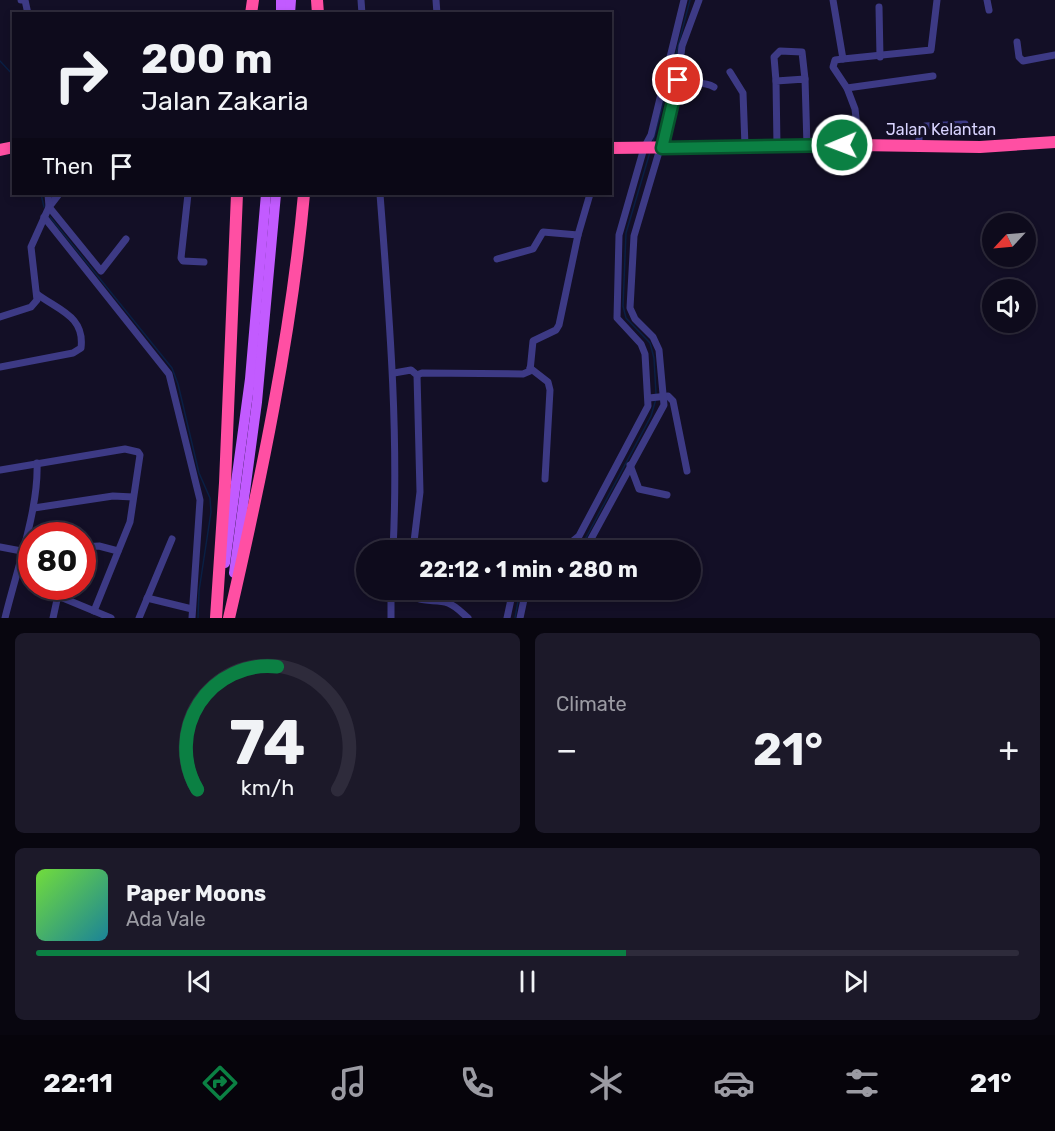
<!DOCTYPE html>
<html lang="en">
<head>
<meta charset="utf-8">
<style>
	:root { --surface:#0e0b1c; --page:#1c1929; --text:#f1f3f6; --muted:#9b9ba3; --line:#2e2b3b; --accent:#0b8043 }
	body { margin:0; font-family:Rubik,sans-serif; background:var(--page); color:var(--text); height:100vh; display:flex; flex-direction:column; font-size:22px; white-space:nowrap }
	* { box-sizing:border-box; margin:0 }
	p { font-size:20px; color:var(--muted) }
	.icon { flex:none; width:33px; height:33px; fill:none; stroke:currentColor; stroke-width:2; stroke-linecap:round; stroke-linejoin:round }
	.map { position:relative; height:618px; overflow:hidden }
	.side { display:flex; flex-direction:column; gap:15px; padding:15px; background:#08060f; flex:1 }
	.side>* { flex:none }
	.guide { position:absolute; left:12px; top:12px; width:600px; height:183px; border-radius:0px; box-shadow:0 3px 9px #0003,0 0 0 2px var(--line); background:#0e0b1c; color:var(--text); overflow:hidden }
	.needle { width:39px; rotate:244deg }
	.buttons { position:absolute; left:982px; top:213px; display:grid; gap:12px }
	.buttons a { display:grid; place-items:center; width:54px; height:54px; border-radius:50%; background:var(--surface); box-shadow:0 3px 9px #0003,0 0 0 2px var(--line); font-size:30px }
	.speed { position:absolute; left:18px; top:522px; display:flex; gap:12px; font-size:30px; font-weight:700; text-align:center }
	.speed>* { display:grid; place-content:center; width:78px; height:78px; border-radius:50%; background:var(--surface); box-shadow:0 3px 9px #0003,0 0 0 2px var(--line); line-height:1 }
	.speed .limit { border:9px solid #d22; background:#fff; color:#111 }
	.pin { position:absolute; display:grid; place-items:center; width:51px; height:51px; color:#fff; margin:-26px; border:3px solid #fff; border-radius:50%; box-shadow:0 2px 6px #0007 }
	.me { position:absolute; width:66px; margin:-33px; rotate:269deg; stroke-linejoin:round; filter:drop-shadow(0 0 4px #0008) }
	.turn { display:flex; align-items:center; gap:21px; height:126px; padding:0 30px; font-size:27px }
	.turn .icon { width:78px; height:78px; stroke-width:2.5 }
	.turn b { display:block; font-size:42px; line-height:51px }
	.then { display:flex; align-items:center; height:57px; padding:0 30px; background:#0003; gap:12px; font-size:22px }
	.big { font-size:45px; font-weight:700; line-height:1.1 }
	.side .widget { flex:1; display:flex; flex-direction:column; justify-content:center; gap:9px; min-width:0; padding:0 21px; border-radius:9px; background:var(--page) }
	.side .dial { align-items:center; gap:0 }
	.dial svg { height:156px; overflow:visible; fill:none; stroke:var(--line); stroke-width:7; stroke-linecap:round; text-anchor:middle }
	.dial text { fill:var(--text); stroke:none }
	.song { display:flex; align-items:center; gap:18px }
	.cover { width:72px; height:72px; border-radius:9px; background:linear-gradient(135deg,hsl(100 70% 55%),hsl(190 70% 35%)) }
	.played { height:6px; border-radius:3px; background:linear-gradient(90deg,var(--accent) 60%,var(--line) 60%) }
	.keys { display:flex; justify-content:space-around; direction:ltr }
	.heat { display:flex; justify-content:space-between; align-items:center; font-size:33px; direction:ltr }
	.side .tiles { flex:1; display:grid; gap:15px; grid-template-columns:1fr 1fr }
	.widget:last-child { grid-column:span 2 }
	.trip { position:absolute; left:356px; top:540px; width:345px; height:60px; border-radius:30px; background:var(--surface); box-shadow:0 3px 9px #0003,0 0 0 2px var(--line); font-weight:700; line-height:60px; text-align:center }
	.tabs { display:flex; height:96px; justify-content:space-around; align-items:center; background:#06040b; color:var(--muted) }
	.tabs .icon { width:42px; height:42px }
	.tabs .on { color:var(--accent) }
	.tabs b { font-size:27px; color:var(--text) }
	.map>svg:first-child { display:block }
</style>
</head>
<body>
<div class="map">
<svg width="1055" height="618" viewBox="0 0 1055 618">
	<rect width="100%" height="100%" fill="#130f26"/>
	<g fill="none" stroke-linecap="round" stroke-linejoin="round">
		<g stroke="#0a1f44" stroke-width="1.5">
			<path d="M0 61 14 76"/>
			<path d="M653 142 690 0"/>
			<path d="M650 152 626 233 623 306 626 318 650 343 654 358 656 394"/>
			<path d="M41 194 44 207"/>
			<path d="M50 217 172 368 178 384 199 473 210 498 211 512 199 591 198 618"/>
			<path d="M530 550H549"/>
			<path d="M576 550 581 547 651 416 656 399"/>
			<path d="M515 618 520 590"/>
		</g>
		<g stroke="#3d3a85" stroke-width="7">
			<path d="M21 0H25L28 14"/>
			<path d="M361 0 362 14"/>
			<path d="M436 0 437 14"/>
			<path d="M833 0 843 59 931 50 937 0"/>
			<path d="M987 0 989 10"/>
			<path d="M879 7 880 57"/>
			<path d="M1017 42 1019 57 1023 61 1055 55"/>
			<path d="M843 59 835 60 833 67 847 88"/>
			<path d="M730 72 743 93 745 146"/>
			<path d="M678 80C691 86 702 80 714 87"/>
			<path d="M776 81 774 57 780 51 802 52 805 79"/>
			<path d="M859 145 855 109 847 88 933 76"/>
			<path d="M777 146 776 81 805 79 807 146"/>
			<path d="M919 146V132L925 126 965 124"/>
			<path d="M59 194 49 207 101 271 126 239"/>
			<path d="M188 194 181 258 183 261 204 262"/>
			<path d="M380 194C389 313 399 431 393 550"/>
			<path d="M44 217 169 374 200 500 192 618"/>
			<path d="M497 259 533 249 543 232 578 235"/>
			<path d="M0 317 31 307 37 300 31 247 49 207 48 194"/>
			<path d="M0 367 73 353 81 348C85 316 58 310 37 294"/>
			<path d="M530 368 548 382 550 390 545 479"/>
			<path d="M394 373 411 370 417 375 420 492 413 550"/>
			<path d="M417 375 422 373 523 374 530 371 533 341 556 330 559 325 578 235 590 194"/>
			<path d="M649 398 668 396 673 401 687 471"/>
			<path d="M630 465 639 489 667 495"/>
			<path d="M0 470 125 449 138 452 140 455 130 522 94 611"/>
			<path d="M34 508 113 496 133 497"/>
			<path d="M0 547 32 553"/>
			<path d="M82 547 99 546 118 551"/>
			<path d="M522 550 533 542 568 545 579 536 648 406 645 354 641 344 617 318 619 235 644 148 651 135 684 0"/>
			<path d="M585 550 664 405 659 350 653 337 635 319 630 308 634 236 667 125 678 80 682 46 699 0"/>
			<path d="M409 590C415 605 435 598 448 603 456 606 462 613 468 618"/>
			<path d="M58 596 111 618"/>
			<path d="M147 598 192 609"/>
			<path d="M5 618C16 572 39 509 37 463"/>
			<path d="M53 618 60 586"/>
			<path d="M139 618 172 539"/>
			<path d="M391 618V590"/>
			<path d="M507 618 513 590"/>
			<path d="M520 618 526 590"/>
		</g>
		<g stroke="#c25bff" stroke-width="10">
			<path d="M281 14V0"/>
			<path d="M290 14 291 0"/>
			<path d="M225 563 250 379 266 194"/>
			<path d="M234 573 257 402 276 194"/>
		</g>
		<g stroke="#ff4fa3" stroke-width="12">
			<path d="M317 0 318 14"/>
			<path d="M251 14 253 0"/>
			<path d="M610 148 859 145 980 147 1055 142"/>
			<path d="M0 150 14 147"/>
			<path d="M216 618 225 483 237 194"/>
			<path d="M229 618C261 479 291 336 304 194"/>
		</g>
	</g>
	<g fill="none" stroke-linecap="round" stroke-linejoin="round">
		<defs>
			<path id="route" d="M678 80 662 148 842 145"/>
		</defs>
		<use href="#route" stroke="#07532c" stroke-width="15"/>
		<use href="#route" stroke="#0b8043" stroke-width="10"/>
	</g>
	<g text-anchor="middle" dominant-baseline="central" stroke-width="6" stroke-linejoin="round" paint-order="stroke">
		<g font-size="16" fill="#d9d4ff" stroke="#130f26">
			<text x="941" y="129">Jalan Kelantan</text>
		</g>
	</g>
</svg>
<div class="buttons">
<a><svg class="needle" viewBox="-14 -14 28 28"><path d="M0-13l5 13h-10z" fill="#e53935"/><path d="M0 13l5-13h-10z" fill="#9b9ba3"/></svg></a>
<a><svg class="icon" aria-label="sound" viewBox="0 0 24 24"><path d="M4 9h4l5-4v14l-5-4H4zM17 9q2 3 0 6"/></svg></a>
</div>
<div class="speed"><div class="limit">80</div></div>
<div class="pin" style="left:678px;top:80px;background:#d93025"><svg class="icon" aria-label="arrive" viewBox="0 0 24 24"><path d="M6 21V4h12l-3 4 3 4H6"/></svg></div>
<svg class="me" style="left:842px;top:145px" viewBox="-20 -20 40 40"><circle r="17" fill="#0b8043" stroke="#fff" stroke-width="3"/><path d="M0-11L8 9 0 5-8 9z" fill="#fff"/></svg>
<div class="trip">22:12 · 1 min · 280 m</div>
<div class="guide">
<div class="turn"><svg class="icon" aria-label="right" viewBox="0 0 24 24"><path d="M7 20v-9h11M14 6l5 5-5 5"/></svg><div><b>200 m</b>Jalan Zakaria</div></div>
<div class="then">Then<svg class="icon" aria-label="arrive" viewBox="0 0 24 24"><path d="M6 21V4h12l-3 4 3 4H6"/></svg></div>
</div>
</div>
<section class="side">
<div class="tiles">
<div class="widget dial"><svg viewBox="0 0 100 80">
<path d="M14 69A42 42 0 1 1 86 69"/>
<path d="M14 69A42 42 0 0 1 55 6" stroke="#0b8043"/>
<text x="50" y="56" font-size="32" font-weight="700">74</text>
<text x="50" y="72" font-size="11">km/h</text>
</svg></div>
<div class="widget"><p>Climate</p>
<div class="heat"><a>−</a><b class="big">21°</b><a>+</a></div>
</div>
<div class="widget">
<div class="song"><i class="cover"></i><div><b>Paper Moons</b><p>Ada Vale</p></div></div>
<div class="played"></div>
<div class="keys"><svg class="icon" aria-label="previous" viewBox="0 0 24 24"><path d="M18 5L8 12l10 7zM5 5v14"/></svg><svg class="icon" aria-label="pause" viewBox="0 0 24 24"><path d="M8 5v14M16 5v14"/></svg><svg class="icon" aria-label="next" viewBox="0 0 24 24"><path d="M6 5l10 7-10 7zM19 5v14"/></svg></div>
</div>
</div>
</section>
<nav class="tabs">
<b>22:11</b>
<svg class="icon on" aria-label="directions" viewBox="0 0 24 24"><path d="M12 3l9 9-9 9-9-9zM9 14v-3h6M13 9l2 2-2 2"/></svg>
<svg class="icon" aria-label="music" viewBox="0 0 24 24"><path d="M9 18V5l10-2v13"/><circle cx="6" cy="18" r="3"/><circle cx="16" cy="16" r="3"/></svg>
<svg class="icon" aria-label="phone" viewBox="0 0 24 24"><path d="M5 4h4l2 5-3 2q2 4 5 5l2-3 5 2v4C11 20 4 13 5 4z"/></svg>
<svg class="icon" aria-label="climate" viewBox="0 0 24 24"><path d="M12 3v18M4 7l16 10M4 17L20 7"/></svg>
<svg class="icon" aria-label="car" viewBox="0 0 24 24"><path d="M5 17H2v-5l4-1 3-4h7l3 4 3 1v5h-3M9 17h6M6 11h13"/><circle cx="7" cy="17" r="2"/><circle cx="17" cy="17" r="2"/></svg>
<svg class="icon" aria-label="filters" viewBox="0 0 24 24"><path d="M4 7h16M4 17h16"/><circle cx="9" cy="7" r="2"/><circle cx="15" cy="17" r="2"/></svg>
<b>21°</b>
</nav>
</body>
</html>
